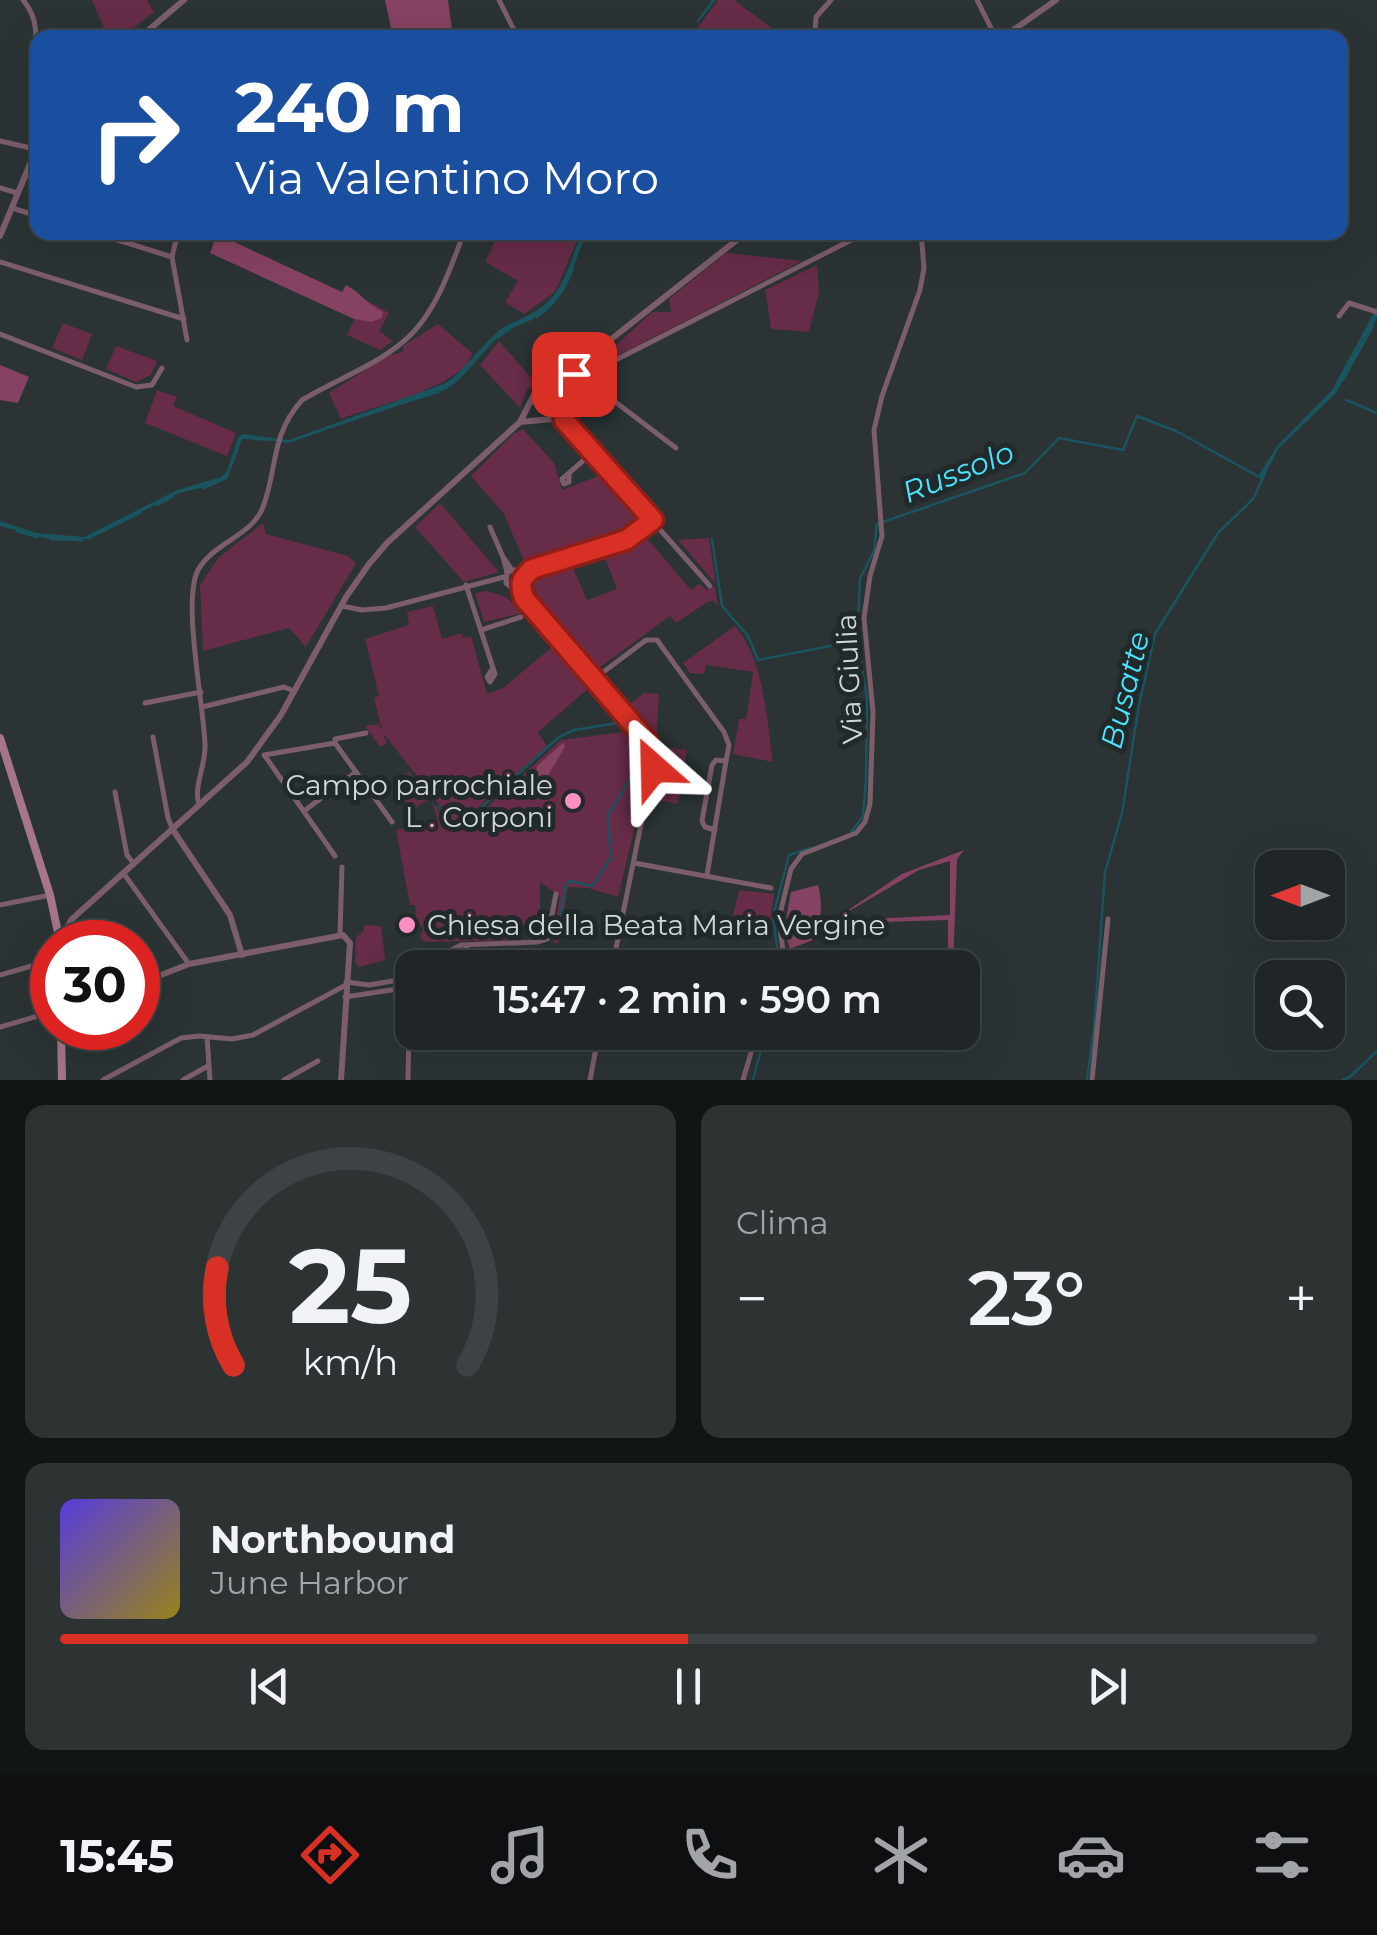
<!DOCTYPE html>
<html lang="it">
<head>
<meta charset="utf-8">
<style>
	:root { --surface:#202627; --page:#2d3233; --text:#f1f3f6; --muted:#a2a5a7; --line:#3d4344; --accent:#d93025 }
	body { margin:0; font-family:Montserrat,sans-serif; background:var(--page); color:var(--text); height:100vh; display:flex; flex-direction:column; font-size:38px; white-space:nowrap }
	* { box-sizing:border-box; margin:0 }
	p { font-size:32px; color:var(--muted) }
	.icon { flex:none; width:55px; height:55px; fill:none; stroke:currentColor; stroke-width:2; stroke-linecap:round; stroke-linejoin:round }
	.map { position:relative; height:1080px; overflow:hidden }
	.sheet { display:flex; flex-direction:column; gap:25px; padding:25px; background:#121515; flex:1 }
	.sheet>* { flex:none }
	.banner { position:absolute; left:30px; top:30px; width:1318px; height:210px; border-radius:20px; box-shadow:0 10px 40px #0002,0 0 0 2px var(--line); background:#1a4fa0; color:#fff; overflow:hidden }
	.needle { width:65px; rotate:270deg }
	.controls { position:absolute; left:1255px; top:850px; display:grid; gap:20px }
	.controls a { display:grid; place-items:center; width:90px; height:90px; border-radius:20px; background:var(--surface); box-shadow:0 10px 40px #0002,0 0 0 2px var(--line); font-size:50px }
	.speed { position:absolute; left:30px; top:920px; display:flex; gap:20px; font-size:50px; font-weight:700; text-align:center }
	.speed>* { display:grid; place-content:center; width:130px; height:130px; border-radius:50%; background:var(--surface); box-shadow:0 10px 40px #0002,0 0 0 2px var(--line); line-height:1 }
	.speed .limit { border:15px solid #d22; background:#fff; color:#111 }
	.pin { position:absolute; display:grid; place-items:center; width:85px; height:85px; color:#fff; margin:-42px; border-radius:20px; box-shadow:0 5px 15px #0006 }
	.me { position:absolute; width:110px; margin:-55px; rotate:335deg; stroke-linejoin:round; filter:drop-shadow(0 0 8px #0008) }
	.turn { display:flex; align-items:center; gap:35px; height:210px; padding:0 40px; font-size:45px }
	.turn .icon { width:130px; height:130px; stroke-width:2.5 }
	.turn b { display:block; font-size:70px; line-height:85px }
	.big { font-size:75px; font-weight:600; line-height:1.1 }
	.sheet .tile { flex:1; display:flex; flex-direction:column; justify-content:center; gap:15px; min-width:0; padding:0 35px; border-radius:20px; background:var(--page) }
	.sheet .dial { align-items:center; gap:0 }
	.dial svg { height:260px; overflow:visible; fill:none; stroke:var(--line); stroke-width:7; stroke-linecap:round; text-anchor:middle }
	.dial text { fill:var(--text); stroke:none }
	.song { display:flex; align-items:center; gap:30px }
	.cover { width:120px; height:120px; border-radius:15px; background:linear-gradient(135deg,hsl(250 70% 55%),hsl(50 70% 35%)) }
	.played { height:10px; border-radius:5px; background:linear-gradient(90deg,var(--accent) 50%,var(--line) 50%) }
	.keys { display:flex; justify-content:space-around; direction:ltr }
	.heat { display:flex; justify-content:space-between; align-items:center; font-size:55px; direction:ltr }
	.sheet .tiles { flex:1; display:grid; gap:25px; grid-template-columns:1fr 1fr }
	.tile:last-child { grid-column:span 2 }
	.trip { position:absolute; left:395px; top:950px; width:585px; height:100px; border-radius:20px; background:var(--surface); box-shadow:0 10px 40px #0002,0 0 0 2px var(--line); font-weight:600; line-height:100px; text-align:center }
	.tabs { display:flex; height:160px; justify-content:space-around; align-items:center; background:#0d0f10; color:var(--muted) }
	.tabs .icon { width:70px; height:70px }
	.tabs .selected { color:var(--accent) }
	.tabs b { font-size:45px; color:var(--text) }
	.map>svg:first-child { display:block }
</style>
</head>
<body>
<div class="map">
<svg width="1377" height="1080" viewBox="0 0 1377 1080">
	<rect width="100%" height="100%" fill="#2b3334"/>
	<g fill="#662c48">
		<path d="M92 0H147L154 12 122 37H108Z"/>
		<path d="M718 0H734L784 37 690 38Z"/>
		<path d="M499 232 580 233 555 292 524 314 505 302 518 281 485 262Z"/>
		<path d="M726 253 802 261 594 368 581 370 613 348 652 312H671L669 299Z"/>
		<path d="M817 265 819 292 809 332 771 329 765 290Z"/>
		<path d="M364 299 389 313 379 331 393 341 380 350 347 335Z"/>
		<path d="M63 323 92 334 82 360 52 348Z"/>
		<path d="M438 324 472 353C465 387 372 406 341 419L329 393 387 356 403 352V346Z"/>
		<path d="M499 341 536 383 527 390 520 408 480 365Z"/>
		<path d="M116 346 157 361 151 375 136 382 106 369Z"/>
		<path d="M157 390 177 397 173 406 236 433 227 456 145 423Z"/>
		<path d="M523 429 554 463 562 490 601 475 636 514 635 522 615 534 524 561 504 514 471 476 513 434Z"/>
		<path d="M440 503 499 572 464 582 415 527Z"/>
		<path d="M263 523 266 534 348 556 356 563 306 647 289 628 203 651 200 585 219 557Z"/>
		<path d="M644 535 691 590 699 584 707 590 715 586 718 607 714 601H709L676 623 670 616 596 670 542 609 529 574 570 561 587 600 617 589 603 552 630 544Z"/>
		<path d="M709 538 716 584 678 540Z"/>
		<path d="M487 591 506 597 523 613 484 622 475 593Z"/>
		<path d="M433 606 442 639 461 633 463 638 471 636 487 694 503 688 552 647 589 688 538 732 547 747 461 822 453 821 447 814 383 733 387 743 380 747 365 726 378 724 382 730 374 698 379 696 365 639 409 625 407 612Z"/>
		<path d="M735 626C765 661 766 718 773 762L733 754 739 719H746L753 672 706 665 704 674 690 673 683 663Z"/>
		<path d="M644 693 659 694 656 743 638 721 643 714 632 715 626 707Z"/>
		<path d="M630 731 645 753 648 772 618 897 588 888 568 887 558 944 553 942 560 896 540 882V924L514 926 515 940 425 942 420 937 423 929 416 918 415 905H410L396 830 438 821 432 802 451 825 462 830 561 740Z"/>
		<path d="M657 746 687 750 678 804 652 799 659 765Z"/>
		<path d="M409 772 430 798 411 811 393 785Z"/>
		<path d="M739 890 774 894 770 924 733 916Z"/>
		<path d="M364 925 381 926 385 960 359 967 355 962 356 937 364 931Z"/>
	</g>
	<g fill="#864262">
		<path d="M385 0H448L453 37H393Z"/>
		<path d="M217 234 342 292 346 285C361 293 368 305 383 312L382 318 371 322 354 319 210 253Z"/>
		<path d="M0 365 29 377 18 403 0 400Z"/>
		<path d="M563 743 565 747 540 789 533 794 525 792 526 777 535 774 537 766Z"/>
		<path d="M964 850 957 859 953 967H947L946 964 845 967V965L948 960V920L850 923 851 920 950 915V861L919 870 829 923 902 874Z"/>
		<path d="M818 885C823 902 822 924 813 940L790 949 784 930 791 892Z"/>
	</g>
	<g fill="#1a545e">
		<path d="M582 233H587C573 263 567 299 536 317 522 326 508 327 496 339 478 355 467 376 447 389L288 443 247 437 242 440 226 478 214 485 179 493 88 539 44 538 0 526V521L37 533 84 537 177 490 221 477 227 471 238 438 243 434 289 440 446 383C466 369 477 350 495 334 507 323 522 320 536 311 565 293 569 262 582 233Z"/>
		<path d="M1377 307V318L1336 393 1278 449 1263 479 1258 476 1277 446 1332 390Z"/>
	</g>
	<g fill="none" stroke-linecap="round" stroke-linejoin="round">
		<g stroke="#1a545e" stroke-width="2.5">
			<path d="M698 21 714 0"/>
			<path d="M537 317C556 303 565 289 573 268"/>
			<path d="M498 337 512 327"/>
			<path d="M477 358 488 346"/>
			<path d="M1343 380 1373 326"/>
			<path d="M1346 400 1377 413"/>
			<path d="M379 410 438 392"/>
			<path d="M245 438 272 440"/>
			<path d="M203 488 226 478 238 448"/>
			<path d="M157 505 172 497"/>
			<path d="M16 531 37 537"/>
			<path d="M89 538 140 513"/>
			<path d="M50 539 82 540"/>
			<path d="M712 539 722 606 748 636 758 660 856 641"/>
			<path d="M438 806 450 821 464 823 559 737 574 730 618 723"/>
			<path d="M608 815 645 755"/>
			<path d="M851 832 863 816 866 780 867 698 857 641 860 579 874 551 877 524 1025 473 1059 438 1123 450 1137 416 1176 431 1263 479"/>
			<path d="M557 937 566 884 570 881 592 886 611 857 608 817"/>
			<path d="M780 968 773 917 789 855 811 848"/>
			<path d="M753 1080 766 1032"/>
			<path d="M1087 1080 1094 1028 1105 872 1122 813 1139 705 1155 634 1218 533 1253 499 1265 474"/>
			<path d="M1342 1080 1350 1077 1377 1051"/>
		</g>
		<g stroke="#7c5d6a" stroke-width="5">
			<path d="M23 0C54 36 16 74 38 115"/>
			<path d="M499 0 518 38"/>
			<path d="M977 0 996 38"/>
			<path d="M819 38 815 30 816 17 831 0"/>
			<path d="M0 141 35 149"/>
			<path d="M0 188 17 193"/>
			<path d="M12 208 38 216"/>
			<path d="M92 232 172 257"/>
			<path d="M178 232 172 257 187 340"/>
			<path d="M0 262 184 319"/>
			<path d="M1339 316 1349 303 1377 312"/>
			<path d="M0 334 136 387 152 385 162 368"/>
			<path d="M585 373 589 382 676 448"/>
			<path d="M574 374 596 370 867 232"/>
			<path d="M560 410 571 429 710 586"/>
			<path d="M569 473 562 479 564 484 569 482V473L592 453"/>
			<path d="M490 527 503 557"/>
			<path d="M517 570 533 569 621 542 653 520"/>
			<path d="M507 572 506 583 524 598 642 734 654 760 612 968"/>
			<path d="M507 572 515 570 522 576 520 583 512 587"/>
			<path d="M507 572 503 557 512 570"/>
			<path d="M466 585 495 674 490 682 487 677 492 669"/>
			<path d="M342 606 362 610 386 608 504 577"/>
			<path d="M481 630 521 617"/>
			<path d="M594 679 646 640H657L724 732 729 745 726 761"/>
			<path d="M145 703 201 692"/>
			<path d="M202 707 284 687 294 691"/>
			<path d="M153 737 168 818 173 830"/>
			<path d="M335 743V739L366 733"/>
			<path d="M264 755 335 743 392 822"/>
			<path d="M265 756 335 856"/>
			<path d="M115 792 127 855 134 864"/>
			<path d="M199 805C193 787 206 765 205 745 204 706 182 601 198 570 214 542 252 536 263 507 278 467 270 436 302 400 335 380 375 366 404 341 435 315 450 270 464 232"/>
			<path d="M304 811 356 772"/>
			<path d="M634 863 771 888"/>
			<path d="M124 874 189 964"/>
			<path d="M707 875 726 761 716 760 712 765 702 821 705 827 715 830"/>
			<path d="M0 905 50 895"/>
			<path d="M340 933 342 867"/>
			<path d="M441 968 450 951 461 945 537 942 547 939 556 894"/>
			<path d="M459 968 467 946"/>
			<path d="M785 968 779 918 791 869 802 854 856 833 865 822 870 804 873 712 864 618 870 576 882 536 874 430 882 396 920 290 924 268 921 232"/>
			<path d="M0 975 52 960"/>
			<path d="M346 982 369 985 410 978"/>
			<path d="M345 997 411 987"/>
			<path d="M0 1027 52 1012"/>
			<path d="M207 1037 210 1080"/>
			<path d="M103 1080 181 1038 199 1036 232 1039 253 1035 346 985"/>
			<path d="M183 1080 208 1066"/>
			<path d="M284 1080 318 1061"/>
			<path d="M408 1080 410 978"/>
			<path d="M590 1080 599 1032"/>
			<path d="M743 1080 757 1032"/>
			<path d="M1092 1080 1108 919"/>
		</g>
		<g stroke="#7c5d6a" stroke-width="6">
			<path d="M139 38 184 0"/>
			<path d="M1002 38 1056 0"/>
			<path d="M0 236 38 145"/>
			<path d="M548 389 747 232"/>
			<path d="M560 397 574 374"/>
			<path d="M173 830 230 915 242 955"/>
			<path d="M60 939 72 919 247 762 281 715 346 597 369 564 387 543 520 422 536 391 551 390 558 396 561 407 553 419 520 422"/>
			<path d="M138 984 189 964 343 935 350 943 341 1080"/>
		</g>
		<g stroke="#a6758a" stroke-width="8">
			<path d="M0 738 50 895 60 942"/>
			<path d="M61 1028 62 1080"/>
		</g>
	</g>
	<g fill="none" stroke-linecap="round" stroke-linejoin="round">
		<defs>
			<path id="route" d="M574 374 560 400 564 420 653 520 626 540 532 569C521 579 519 583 524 598L648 742 654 768"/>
		</defs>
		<use href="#route" stroke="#8d1f18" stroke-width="25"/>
		<use href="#route" stroke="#d93025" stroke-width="18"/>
	</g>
	<g fill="#fc8fc2" stroke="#21292a" stroke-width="4">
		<circle cx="573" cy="801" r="10"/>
		<circle cx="407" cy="925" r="10"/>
	</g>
	<g text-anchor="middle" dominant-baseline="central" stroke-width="10" stroke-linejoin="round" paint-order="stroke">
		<g font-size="28" fill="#d2d7d8" stroke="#21292a">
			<text transform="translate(849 679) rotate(-93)">Via Giulia</text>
		</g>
		<g font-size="28" fill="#d2d7d8" stroke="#21292a" text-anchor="end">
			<text x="553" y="785">Campo parrochiale<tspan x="553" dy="32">L . Corponi</tspan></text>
			<text x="427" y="925" text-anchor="start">Chiesa della Beata Maria Vergine</text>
		</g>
		<g font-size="30" font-style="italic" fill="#49e5fe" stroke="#21292a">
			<text transform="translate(958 472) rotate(-22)">Russolo</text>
			<text transform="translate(1125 690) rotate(-76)">Busatte</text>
		</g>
	</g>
</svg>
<div class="controls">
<a><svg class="needle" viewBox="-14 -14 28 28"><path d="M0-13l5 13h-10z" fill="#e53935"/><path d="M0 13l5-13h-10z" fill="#a2a5a7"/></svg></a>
<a><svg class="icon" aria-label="search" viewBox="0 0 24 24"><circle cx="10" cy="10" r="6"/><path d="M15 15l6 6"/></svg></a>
</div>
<div class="speed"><div class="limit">30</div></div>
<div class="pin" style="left:574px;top:374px;background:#d93025"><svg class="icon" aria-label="arrive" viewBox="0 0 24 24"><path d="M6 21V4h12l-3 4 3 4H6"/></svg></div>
<svg class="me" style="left:654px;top:768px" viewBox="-20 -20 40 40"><path d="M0-17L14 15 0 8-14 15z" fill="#d93025" stroke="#fff" stroke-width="4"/></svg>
<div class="trip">15:47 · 2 min · 590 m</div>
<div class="banner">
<div class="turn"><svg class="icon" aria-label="right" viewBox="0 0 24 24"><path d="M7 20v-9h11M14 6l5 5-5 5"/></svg><div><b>240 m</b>Via Valentino Moro</div></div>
</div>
</div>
<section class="sheet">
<div class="tiles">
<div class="tile dial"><svg viewBox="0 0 100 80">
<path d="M14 69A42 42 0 1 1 86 69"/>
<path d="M14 69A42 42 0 0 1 9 39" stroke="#d93025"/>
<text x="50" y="56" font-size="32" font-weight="700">25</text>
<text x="50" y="72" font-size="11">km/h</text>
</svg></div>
<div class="tile"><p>Clima</p>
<div class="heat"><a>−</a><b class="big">23°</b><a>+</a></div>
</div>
<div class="tile">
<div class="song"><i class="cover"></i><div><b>Northbound</b><p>June Harbor</p></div></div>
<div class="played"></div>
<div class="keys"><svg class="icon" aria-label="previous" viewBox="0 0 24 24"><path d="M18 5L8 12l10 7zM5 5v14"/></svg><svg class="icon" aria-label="pause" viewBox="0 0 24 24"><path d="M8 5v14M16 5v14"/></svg><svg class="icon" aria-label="next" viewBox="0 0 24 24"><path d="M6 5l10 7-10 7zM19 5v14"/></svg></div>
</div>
</div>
</section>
<nav class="tabs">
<b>15:45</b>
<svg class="icon selected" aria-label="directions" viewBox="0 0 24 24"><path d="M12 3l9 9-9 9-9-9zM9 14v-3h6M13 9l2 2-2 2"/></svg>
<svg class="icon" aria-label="music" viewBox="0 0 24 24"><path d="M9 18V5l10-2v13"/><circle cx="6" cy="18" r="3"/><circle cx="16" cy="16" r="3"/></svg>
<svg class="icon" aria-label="phone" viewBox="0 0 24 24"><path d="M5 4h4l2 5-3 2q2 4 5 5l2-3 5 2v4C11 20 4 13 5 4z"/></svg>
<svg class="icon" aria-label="climate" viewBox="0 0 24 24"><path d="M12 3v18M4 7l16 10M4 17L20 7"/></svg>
<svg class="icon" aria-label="car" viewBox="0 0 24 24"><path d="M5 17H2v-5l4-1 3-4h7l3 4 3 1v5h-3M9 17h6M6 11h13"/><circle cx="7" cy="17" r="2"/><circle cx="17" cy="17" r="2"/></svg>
<svg class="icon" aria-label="filters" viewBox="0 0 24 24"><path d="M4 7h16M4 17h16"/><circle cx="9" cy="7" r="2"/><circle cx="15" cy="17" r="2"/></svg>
</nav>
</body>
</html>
